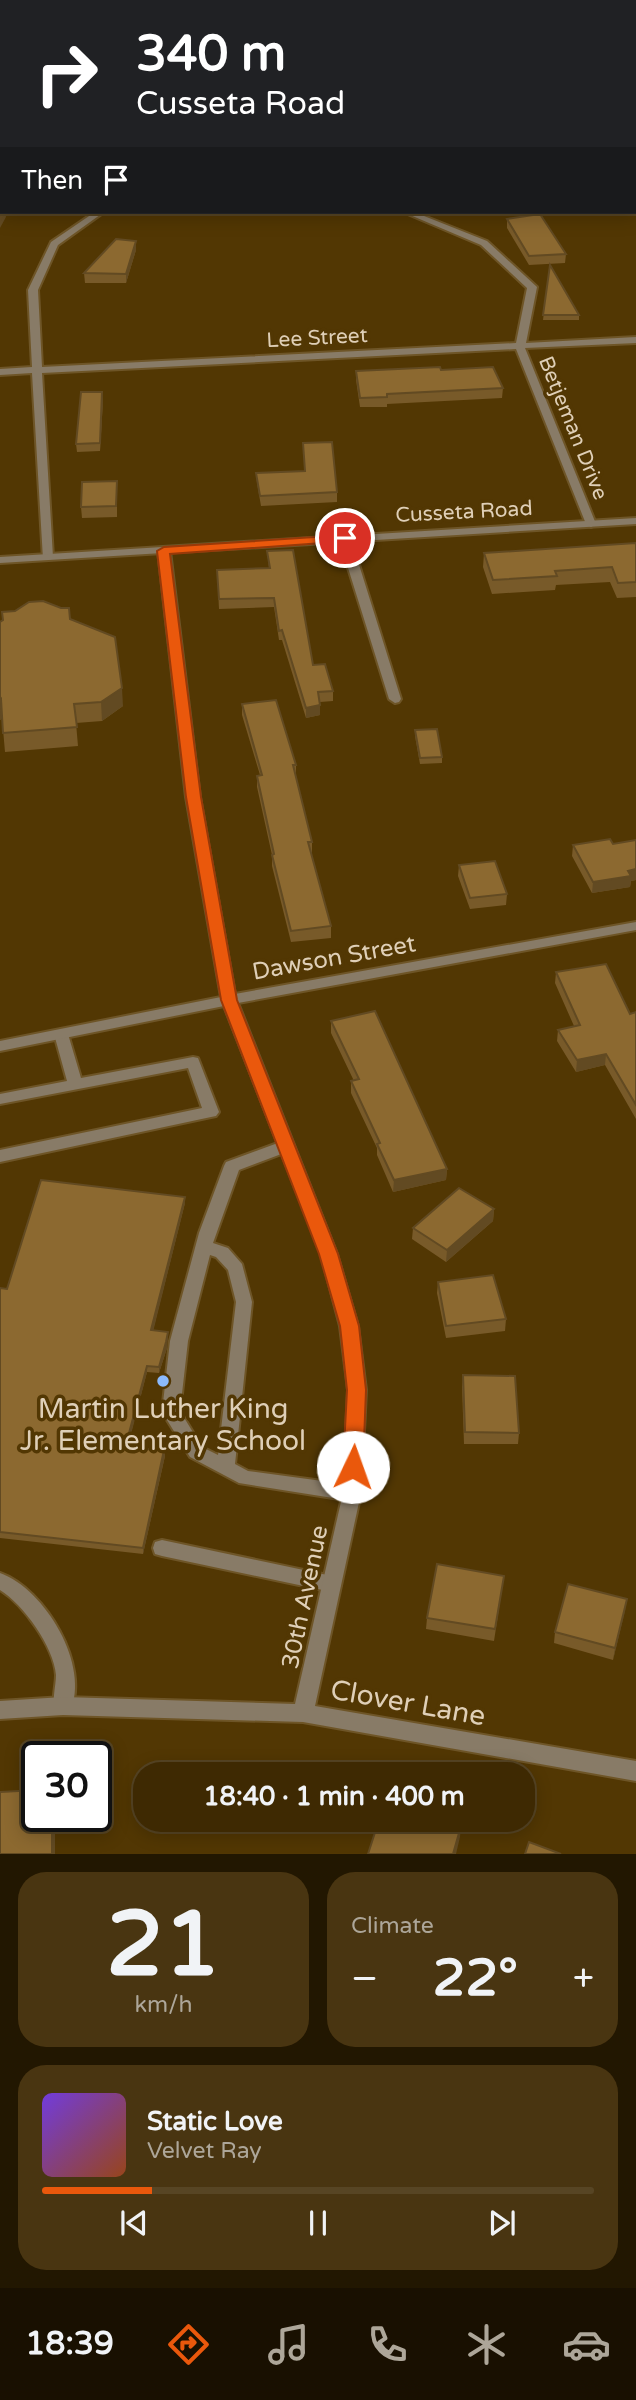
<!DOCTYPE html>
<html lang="en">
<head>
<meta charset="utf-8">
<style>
	:root { --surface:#3e2902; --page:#493511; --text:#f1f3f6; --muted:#ada699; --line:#574524; --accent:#ea580c }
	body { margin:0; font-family:"Varela Round",sans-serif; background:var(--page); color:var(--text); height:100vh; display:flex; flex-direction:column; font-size:26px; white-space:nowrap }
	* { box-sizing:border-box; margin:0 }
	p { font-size:23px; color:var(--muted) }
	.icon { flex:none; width:38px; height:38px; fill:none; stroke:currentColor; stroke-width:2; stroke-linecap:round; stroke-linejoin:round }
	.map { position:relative; height:1854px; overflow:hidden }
	.drawer { display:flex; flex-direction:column; gap:18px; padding:18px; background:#221701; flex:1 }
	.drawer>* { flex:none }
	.banner { position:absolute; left:0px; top:0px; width:637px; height:214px; box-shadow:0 4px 18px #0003,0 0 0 2px var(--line); background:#202124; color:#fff; overflow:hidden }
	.speed { position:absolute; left:21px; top:1741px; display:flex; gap:14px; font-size:35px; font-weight:700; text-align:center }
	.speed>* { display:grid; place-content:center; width:91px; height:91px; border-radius:50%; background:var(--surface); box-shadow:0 4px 18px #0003,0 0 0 2px var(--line); line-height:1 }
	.speed .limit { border:4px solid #111; border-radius:10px; background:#fff; color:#111 }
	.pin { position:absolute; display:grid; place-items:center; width:60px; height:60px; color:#fff; margin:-30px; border:4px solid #fff; border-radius:50%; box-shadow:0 2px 7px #0007 }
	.me { position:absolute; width:77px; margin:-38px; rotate:3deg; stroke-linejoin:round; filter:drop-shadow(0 0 5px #0008) }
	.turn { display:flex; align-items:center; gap:24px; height:147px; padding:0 21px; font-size:32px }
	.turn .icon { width:91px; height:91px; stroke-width:2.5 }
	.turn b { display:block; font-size:49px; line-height:60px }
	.then { display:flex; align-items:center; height:66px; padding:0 21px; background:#0003; gap:14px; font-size:26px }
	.big { font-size:52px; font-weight:700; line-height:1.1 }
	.drawer .tile { flex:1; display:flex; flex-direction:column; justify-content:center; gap:10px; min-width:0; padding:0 24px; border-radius:28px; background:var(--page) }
	.drawer .dial { align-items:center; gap:0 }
	.dial b { font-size:91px; line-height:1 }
	.song { display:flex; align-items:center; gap:21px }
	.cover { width:84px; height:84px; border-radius:10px; background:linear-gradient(135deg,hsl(260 70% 55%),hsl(20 70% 35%)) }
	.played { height:7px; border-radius:4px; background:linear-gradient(90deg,var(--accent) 20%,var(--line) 20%) }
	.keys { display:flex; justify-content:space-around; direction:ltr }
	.heat { display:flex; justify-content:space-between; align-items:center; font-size:38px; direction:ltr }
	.drawer .tiles { flex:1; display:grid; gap:18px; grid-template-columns:1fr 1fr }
	.tile:last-child { grid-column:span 2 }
	.trip { position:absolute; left:133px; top:1762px; width:402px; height:70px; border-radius:28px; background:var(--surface); box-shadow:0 4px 18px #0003,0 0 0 2px var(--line); font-weight:700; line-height:70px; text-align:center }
	.tab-bar { display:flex; height:112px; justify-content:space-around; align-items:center; background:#191001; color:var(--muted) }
	.tab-bar .icon { width:49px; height:49px }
	.tab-bar .on { color:var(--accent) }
	.tab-bar b { font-size:32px; color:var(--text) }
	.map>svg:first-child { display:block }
</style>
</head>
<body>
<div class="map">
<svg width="636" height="1854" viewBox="0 0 636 1854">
	<rect width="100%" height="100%" fill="#523703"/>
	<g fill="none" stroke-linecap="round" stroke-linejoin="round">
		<defs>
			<g id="service">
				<path d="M455 0 475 2H457Z"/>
				<path d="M481 0H491L479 2Z"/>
				<path d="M345 536 351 539 401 699 399 702 395 703 389 699 339 539Z"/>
				<path d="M61 1029 68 1034 81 1078 193 1057 198 1058 219 1112 216 1116 211 1117 0 1162V1150L202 1108 188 1068 0 1104V1094L67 1081 54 1034Z"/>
				<path d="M286 1140 292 1142 294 1146 292 1150 239 1170 213 1243 228 1248 242 1264 252 1302 235 1464 248 1471 352 1485 358 1488 361 1493 358 1498 352 1501 239 1483 190 1457 162 1412 170 1341 199 1233 224 1166 226 1162ZM210 1255 216 1257 228 1270 236 1302 218 1455 202 1447 180 1411 188 1341Z"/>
				<path d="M162 1540 332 1576 339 1578 341 1584 339 1590 332 1592 162 1556 155 1554 153 1548 155 1542Z"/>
				<path d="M0 1573C45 1589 91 1666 70 1712L63 1715 56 1712C51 1701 56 1687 56 1675 54 1647 23 1604 0 1590Z"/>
			</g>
			<g id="minor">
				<path d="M436 0H443L435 2Z"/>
				<rect x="0" y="111" width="2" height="4"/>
				<path d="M95 212H104L58 245 38 290 42 367 516 343 527 288 481 245 403 212H414L487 241 537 287 526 343 636 337V343L525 348 596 524 591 527 586 524 516 349 42 373 53 557 47 560 43 559 32 373 0 375V369L32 367 28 290 51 242Z"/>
				<path d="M164 548 170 551 200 797 235 994 636 922V930L238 1003 337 1254 358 1326 366 1390 361 1493 315 1706 636 1761V1781L303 1722 63 1715 0 1719V1701L63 1697 295 1704 343 1493 348 1390 340 1326 321 1254 224 1006 0 1051V1041L221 997 186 797 158 551Z"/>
			</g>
			<g id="tertiary">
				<rect x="0" y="9" width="2" height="5"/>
				<rect x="635" y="137" width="1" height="4"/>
				<path d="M636 518V524L0 563V557Z"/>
			</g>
		</defs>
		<use href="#service" stroke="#6e5527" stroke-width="4"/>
		<use href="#minor" stroke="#6e5527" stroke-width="4"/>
		<use href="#tertiary" stroke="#6e5527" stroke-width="4"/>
		<use href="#service" fill="#887b67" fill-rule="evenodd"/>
		<use href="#minor" fill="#887b67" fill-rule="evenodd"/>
		<use href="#tertiary" fill="#887b67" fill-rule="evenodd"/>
	</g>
	<g fill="#785a29">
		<path d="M78 0H401L397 2H87Z"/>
		<path d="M506 0H555L552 2H515Z"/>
		<path d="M507 219 566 254 565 263 529 265 507 228Z"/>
		<path d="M136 250 126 283H85L84 273Z"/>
		<path d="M550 265 579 315V320H543Z"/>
		<path d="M441 370 503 388 502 398 387 404V407H360L356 380V371Z"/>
		<path d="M103 400 100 451 77 452 76 444Z"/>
		<path d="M303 443 337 492V502L261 506 257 483 256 473 305 471Z"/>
		<path d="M117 481V517L82 518 81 507Z"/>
		<path d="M636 543V597L617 598 610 582 556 585 555 590 492 594 483 567 484 553Z"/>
		<path d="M267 551 313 665 333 691V701L320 702V715L306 718 282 640H279L274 607 219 609 217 570 269 568Z"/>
		<path d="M70 619 123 706 102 721 76 723 78 746 5 752 2 718 0 720V622L3 620Z"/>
		<path d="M242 704 296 765V776L312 842V853H311L331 926V938L291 942 272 866V855L257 787V776L260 775 242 715Z"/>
		<path d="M415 730 442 757V763L420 764 415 736Z"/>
		<path d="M636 840V880L631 881 630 887 592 893 572 856 573 845 613 844Z"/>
		<path d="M459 865 507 894 506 905 470 909 458 876Z"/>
		<path d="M556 972 630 1014 636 1012V1119L605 1065 576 1072 557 1041 558 1030 574 1026 555 983Z"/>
		<path d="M331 1021 447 1169 446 1180 393 1192 377 1155V1148L351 1093V1081H354L331 1033Z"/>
		<path d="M185 1203 153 1330 168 1332 167 1348 159 1373 147 1372 127 1448 164 1450 165 1456 143 1554 0 1538V1288L7 1289Z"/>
		<path d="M494 1209 493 1221 446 1262 412 1239 413 1228Z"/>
		<path d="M438 1282 506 1319 505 1331 446 1338 437 1293Z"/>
		<path d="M463 1375 519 1433 518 1444H464L462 1387Z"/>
		<path d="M504 1576 494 1641 426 1629 427 1618Z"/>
		<path d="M627 1599 613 1660 554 1643 555 1632Z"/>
	</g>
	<g fill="#624a22">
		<path d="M390 0H401L397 2H387Z"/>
		<path d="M544 0H555L552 2H544Z"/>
		<path d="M5 212 6 217 0 228V220Z"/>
		<path d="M136 241V250L126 283V274Z"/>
		<path d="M102 392 103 400 100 451V443Z"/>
		<path d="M122 688 123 706 102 721 101 702Z"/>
		<path d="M1 699 3 717 0 720V700Z"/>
		<path d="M320 705V715L306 718V708Z"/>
		<path d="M636 869V880L631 881 630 887 592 893 593 882 628 871Z"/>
		<path d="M606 1054 605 1065 576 1072 577 1060Z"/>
		<path d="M447 1169 446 1180 393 1192 394 1180Z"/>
		<path d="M185 1197V1203L152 1336 151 1330Z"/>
		<path d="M494 1209 493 1221 446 1262 447 1250Z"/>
		<path d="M168 1332 167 1348 159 1373V1367Z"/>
		<path d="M147 1366V1372L126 1454 125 1448Z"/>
		<path d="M164 1450 165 1456 143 1554V1548Z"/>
		<path d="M627 1599 625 1611 613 1660 615 1648Z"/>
		<rect x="52" y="1816" width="3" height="38"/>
		<path d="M461 1826 460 1837 456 1854H453Z"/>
	</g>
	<g fill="#8c6930" stroke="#624a22" stroke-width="2">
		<path d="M106 0H390L387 2H113Z"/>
		<path d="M4 212H5L0 220V214Z"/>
		<path d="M540 214 566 254 529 256 507 219Z"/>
		<path d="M116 239 136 241 126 274 84 273Z"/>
		<path d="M550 265 579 315H543Z"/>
		<path d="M440 367 441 370 493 367 503 388 387 394V397L360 398 356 371Z"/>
		<path d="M81 392H102L100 443 76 444Z"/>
		<path d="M332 442 337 492 260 496 256 473 305 471 303 443Z"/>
		<path d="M117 481 116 506 81 507 82 482Z"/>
		<path d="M636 543V582L618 583 612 567 555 571 557 576 493 580 484 553Z"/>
		<path d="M293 550 313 665 325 664 333 691 318 692 320 705 306 708 282 630 279 631 274 598 219 599 217 570 270 568 267 551Z"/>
		<path d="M43 601 61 608H69L70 619 115 637 122 688 101 702 74 704 77 727 3 733 1 699 0 700V622L3 620 2 612 15 611 29 602Z"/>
		<path d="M276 700 296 765H293L312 842H308L331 926 291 931 272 855 274 854 257 776 262 775 242 704Z"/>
		<path d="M437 729 442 757 420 758 415 730Z"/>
		<path d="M610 839 613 844 636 840V869L628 871 631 876 593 882 573 845Z"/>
		<path d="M495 861 507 894 470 898 459 865Z"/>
		<path d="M606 964 630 1014 636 1012V1105L606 1054 577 1060 558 1030 580 1025 556 972Z"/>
		<path d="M375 1011 447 1169 394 1180 377 1144 380 1143 351 1081 359 1079 331 1021Z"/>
		<path d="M41 1180 185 1197 151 1330 168 1332 166 1342 159 1367 147 1366 125 1448 164 1450 143 1548 0 1532V1288L7 1289Z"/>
		<path d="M459 1188 494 1209 447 1250 413 1228Z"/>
		<path d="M493 1275 506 1319 446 1326 438 1282Z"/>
		<path d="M463 1375 515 1376 519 1433 465 1432Z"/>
		<path d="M437 1564 504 1576 495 1629 427 1618Z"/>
		<path d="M568 1584 627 1599 615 1648 555 1632Z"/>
		<path d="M37 1790V1816H52V1854H0V1792Z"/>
		<path d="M379 1820H442L461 1826 453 1854H368Z"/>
		<path d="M529 1842 561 1854H525Z"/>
	</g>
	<path fill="#ea580c" stroke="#983908" stroke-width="2" d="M345 535 351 538 350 541 170 554 201 797 237 1000 338 1254 359 1326 366 1390 363 1467 360 1473 353 1476 346 1473 343 1467 347 1390 340 1326 319 1254 221 1000 186 797 157 551 164 547Z"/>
	<circle fill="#8bbafc" stroke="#523703" stroke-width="2.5" cx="163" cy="1381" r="7"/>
	<g text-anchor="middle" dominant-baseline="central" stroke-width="7" stroke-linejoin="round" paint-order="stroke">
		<g font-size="21" fill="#dfcfb7" stroke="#523703">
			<text transform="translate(317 338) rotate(-3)">Lee Street</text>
			<text transform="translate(573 428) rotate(68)">Betjeman Drive</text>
			<text transform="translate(464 512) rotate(-3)">Cusseta Road</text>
		</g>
		<g font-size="24" fill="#dfcfb7" stroke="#523703">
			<text transform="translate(334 958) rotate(-10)">Dawson Street</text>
			<text transform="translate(305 1597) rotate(-78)">30th Avenue</text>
		</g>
		<g font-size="28" fill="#dfcfb7" stroke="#523703">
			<text x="163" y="1409">Martin Luther King<tspan x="163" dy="32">Jr. Elementary School</tspan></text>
		</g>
		<g font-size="28" fill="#dfcfb7" stroke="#523703">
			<text transform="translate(408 1703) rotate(10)">Clover Lane</text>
		</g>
	</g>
</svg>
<div class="speed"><div class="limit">30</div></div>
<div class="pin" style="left:345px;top:538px;background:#d93025"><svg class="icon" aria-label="arrive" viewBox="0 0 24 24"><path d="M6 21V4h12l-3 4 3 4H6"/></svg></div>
<svg class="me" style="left:353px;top:1467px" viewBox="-20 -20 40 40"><circle r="19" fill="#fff"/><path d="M0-13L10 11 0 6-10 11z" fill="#ea580c"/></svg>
<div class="trip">18:40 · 1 min · 400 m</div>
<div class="banner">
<div class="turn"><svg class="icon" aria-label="right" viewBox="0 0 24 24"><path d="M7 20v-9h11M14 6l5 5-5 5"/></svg><div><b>340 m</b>Cusseta Road</div></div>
<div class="then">Then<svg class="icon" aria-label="arrive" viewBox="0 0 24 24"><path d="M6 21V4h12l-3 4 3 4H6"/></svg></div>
</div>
</div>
<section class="drawer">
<div class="tiles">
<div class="tile dial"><b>21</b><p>km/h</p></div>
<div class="tile"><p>Climate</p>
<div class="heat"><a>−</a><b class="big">22°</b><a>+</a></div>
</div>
<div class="tile">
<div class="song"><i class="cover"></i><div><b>Static Love</b><p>Velvet Ray</p></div></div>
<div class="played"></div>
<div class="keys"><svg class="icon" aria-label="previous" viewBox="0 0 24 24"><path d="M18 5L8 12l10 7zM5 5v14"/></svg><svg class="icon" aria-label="pause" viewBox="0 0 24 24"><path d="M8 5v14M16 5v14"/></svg><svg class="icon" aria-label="next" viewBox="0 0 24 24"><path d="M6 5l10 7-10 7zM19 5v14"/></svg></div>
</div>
</div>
</section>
<nav class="tab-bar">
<b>18:39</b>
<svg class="icon on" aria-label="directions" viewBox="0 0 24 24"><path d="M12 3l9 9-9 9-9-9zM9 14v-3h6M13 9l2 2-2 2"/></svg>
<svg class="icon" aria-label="music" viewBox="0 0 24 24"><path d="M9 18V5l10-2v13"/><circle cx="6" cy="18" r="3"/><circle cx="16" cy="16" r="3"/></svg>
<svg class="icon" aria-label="phone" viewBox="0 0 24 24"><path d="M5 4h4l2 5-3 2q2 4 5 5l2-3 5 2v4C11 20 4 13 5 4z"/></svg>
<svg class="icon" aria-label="climate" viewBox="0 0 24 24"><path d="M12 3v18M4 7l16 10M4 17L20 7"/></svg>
<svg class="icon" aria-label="car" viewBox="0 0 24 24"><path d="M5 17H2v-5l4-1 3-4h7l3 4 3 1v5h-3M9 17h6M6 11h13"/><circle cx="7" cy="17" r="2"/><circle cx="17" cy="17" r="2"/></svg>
</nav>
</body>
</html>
